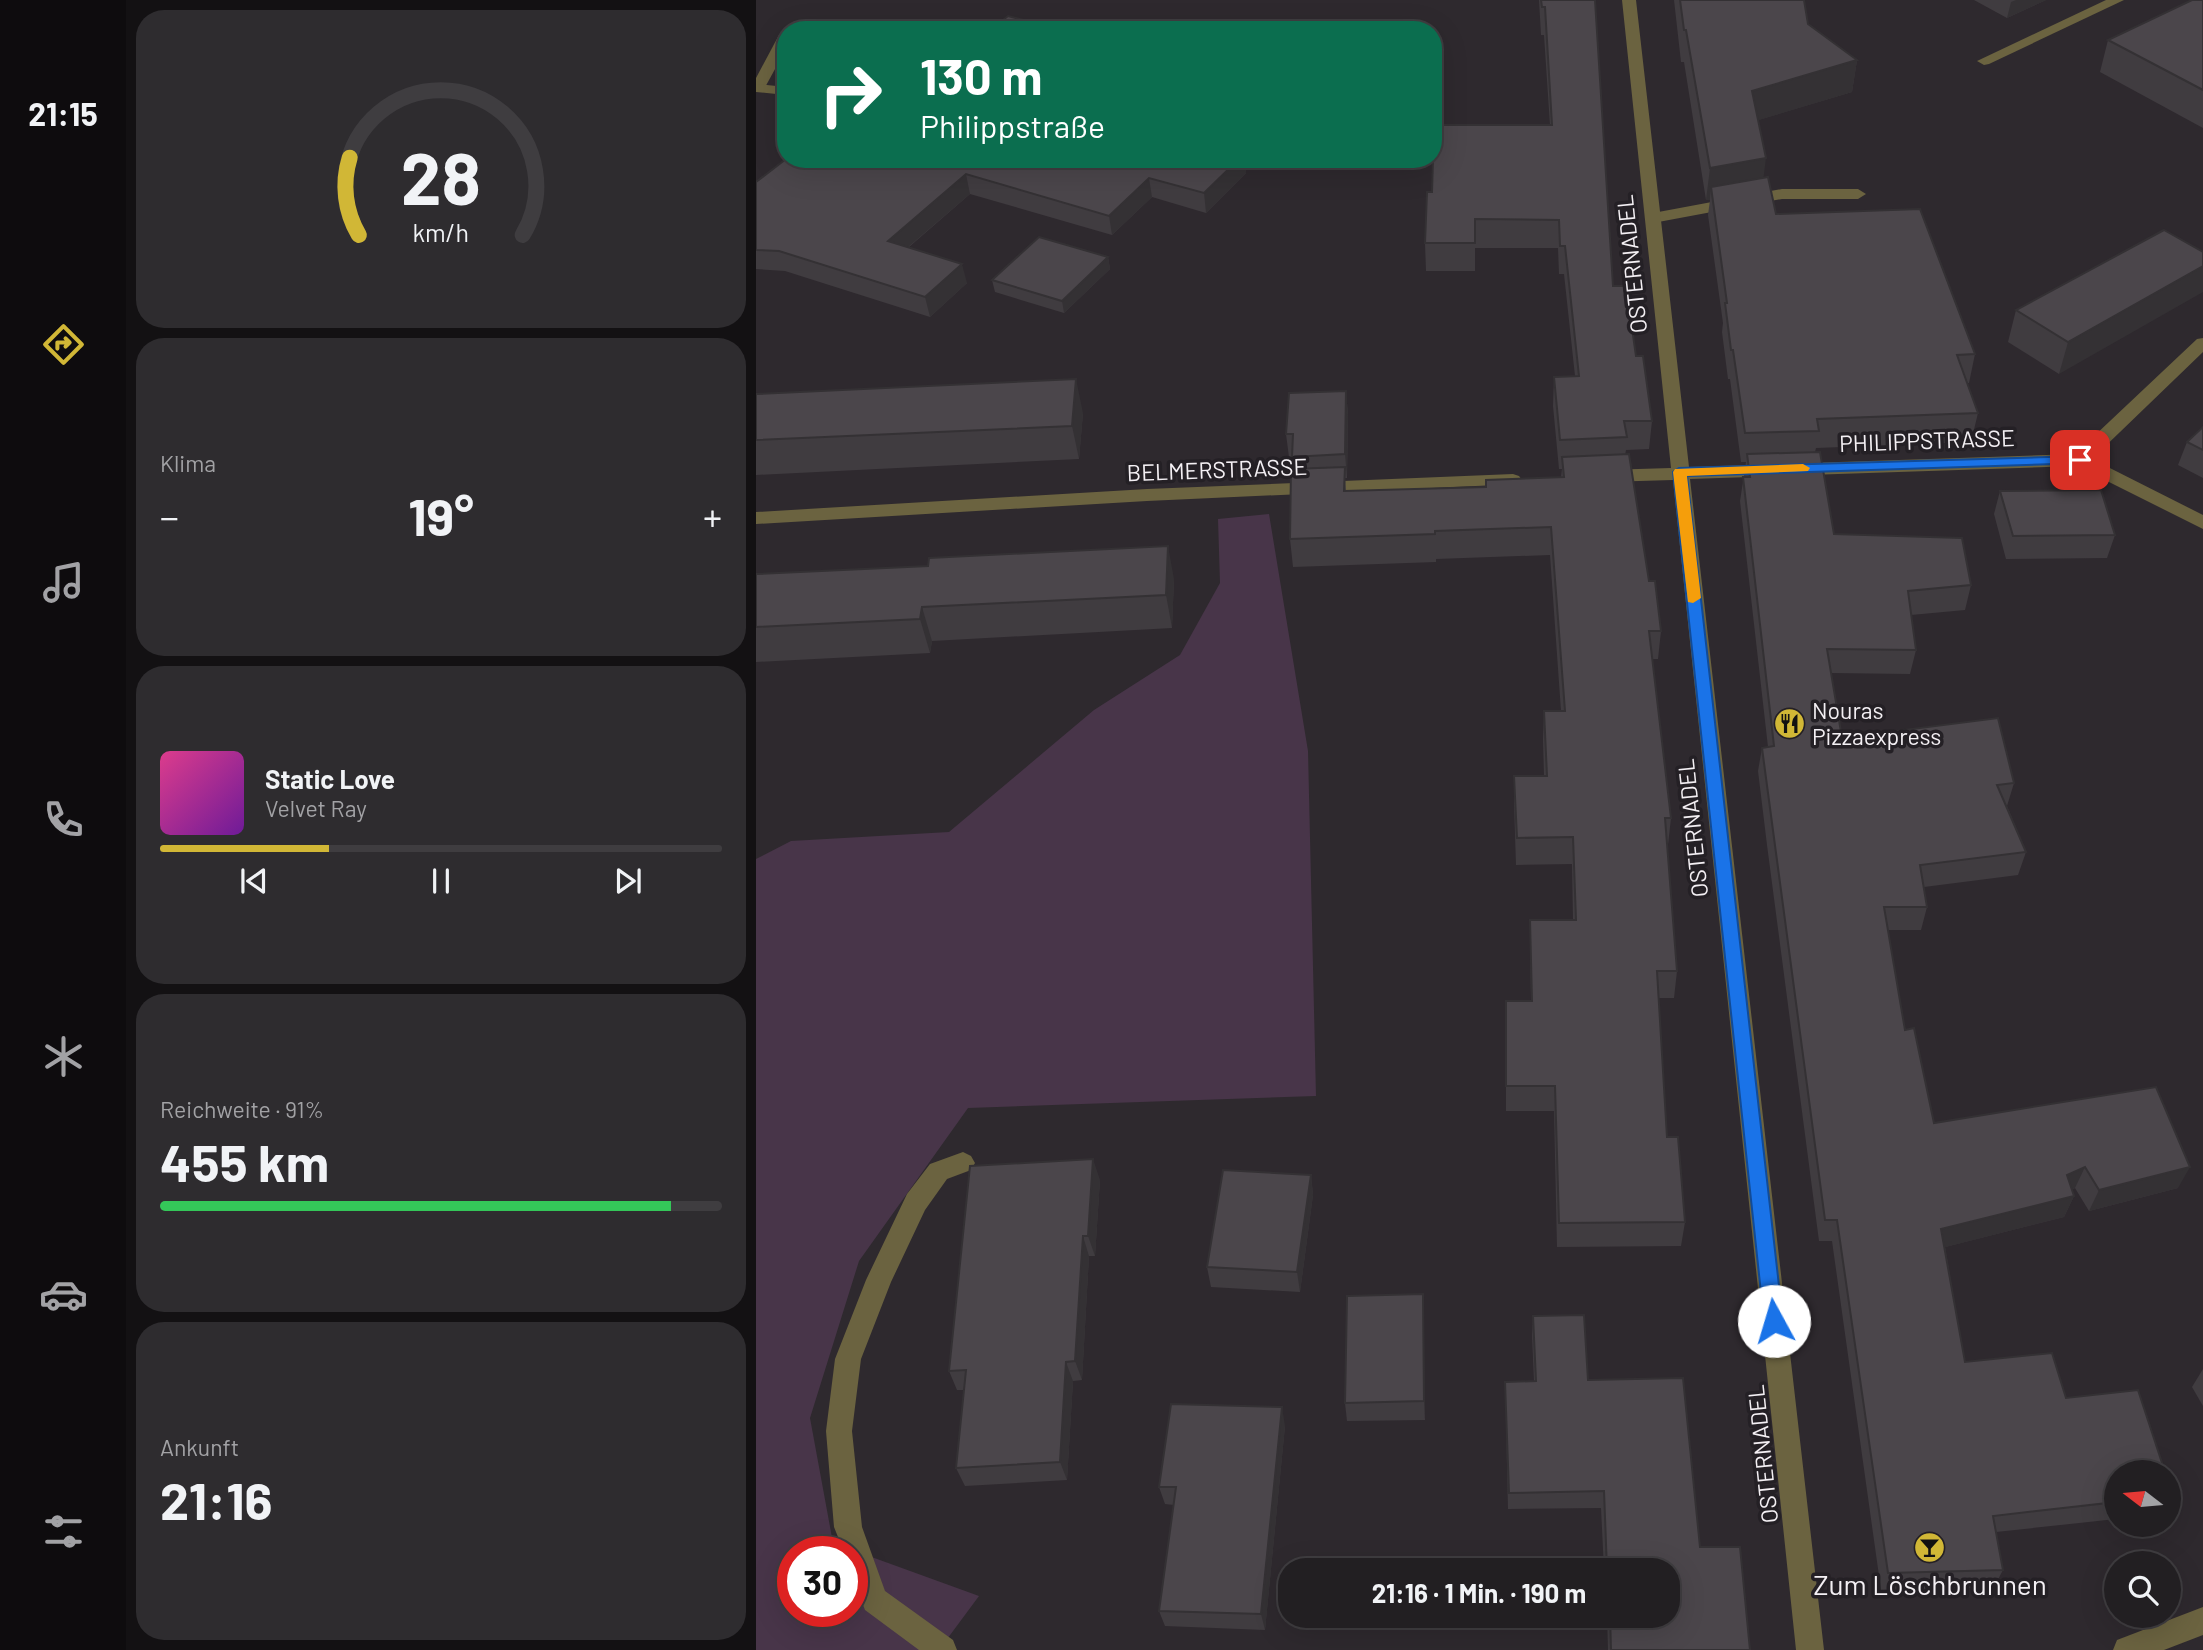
<!DOCTYPE html>
<html lang="de">
<head>
<meta charset="utf-8">
<style>
	:root { --surface:#221f22; --page:#2e2c2f; --text:#f1f3f6; --muted:#a2a2a5; --line:#3f3d40; --accent:#d1b736 }
	body { margin:0; font-family:Barlow,sans-serif; background:var(--page); color:var(--text); height:100vh; display:flex; flex-direction:column; font-size:26px; white-space:nowrap }
	* { box-sizing:border-box; margin:0 }
	p { font-size:23px; color:var(--muted) }
	.icon { flex:none; width:38px; height:38px; fill:none; stroke:currentColor; stroke-width:2; stroke-linecap:round; stroke-linejoin:round }
	.map { position:relative; flex:1; overflow:hidden }
	.details { display:flex; flex-direction:column; gap:10px; padding:10px; background:#131113; width:630px }
	.details>* { flex:none }
	.banner { position:absolute; left:21px; top:21px; width:665px; height:147px; border-radius:28px; box-shadow:0 7px 28px #0002,0 0 0 2px var(--line); background:#0b6e4f; color:#fff; overflow:hidden }
	.needle { width:46px; rotate:286deg }
	.fabs { position:absolute; left:1348px; top:1460px; display:grid; gap:14px }
	.fabs a { display:grid; place-items:center; width:77px; height:77px; border-radius:50%; background:var(--surface); box-shadow:0 7px 28px #0002,0 0 0 2px var(--line); font-size:35px }
	.speed { position:absolute; left:21px; top:1536px; display:flex; gap:14px; font-size:35px; font-weight:700; text-align:center }
	.speed>* { display:grid; place-content:center; width:91px; height:91px; border-radius:50%; background:var(--surface); box-shadow:0 7px 28px #0002,0 0 0 2px var(--line); line-height:1 }
	.speed .limit { border:10px solid #d22; background:#fff; color:#111 }
	.pin { position:absolute; display:grid; place-items:center; width:60px; height:60px; color:#fff; margin:-30px; border-radius:14px; box-shadow:0 4px 10px #0006 }
	.me { position:absolute; width:77px; margin:-38px; rotate:354deg; stroke-linejoin:round; filter:drop-shadow(0 0 5px #0008) }
	.turn { display:flex; align-items:center; gap:24px; height:147px; padding:0 28px; font-size:32px }
	.turn .icon { width:91px; height:91px; stroke-width:2.5 }
	.turn b { display:block; font-size:49px; line-height:60px }
	.big { font-size:52px; font-weight:700; line-height:1.1 }
	.details .widget { flex:1; display:flex; flex-direction:column; justify-content:center; gap:10px; min-width:0; padding:0 24px; border-radius:28px; background:var(--page) }
	.details .dial { align-items:center; gap:0 }
	.dial svg { height:182px; overflow:visible; fill:none; stroke:var(--line); stroke-width:7; stroke-linecap:round; text-anchor:middle }
	.dial text { fill:var(--text); stroke:none }
	.song { display:flex; align-items:center; gap:21px }
	.cover { width:84px; height:84px; border-radius:10px; background:linear-gradient(135deg,hsl(330 70% 55%),hsl(280 70% 35%)) }
	.played { height:7px; border-radius:4px; background:linear-gradient(90deg,var(--accent) 30%,var(--line) 30%) }
	.keys { display:flex; justify-content:space-around; direction:ltr }
	.heat { display:flex; justify-content:space-between; align-items:center; font-size:38px; direction:ltr }
	.charge { height:10px; border-radius:5px; background:linear-gradient(90deg,#34c759 91%,var(--line) 0) }
	.trip { position:absolute; left:522px; top:1558px; width:402px; height:70px; border-radius:28px; background:var(--surface); box-shadow:0 7px 28px #0002,0 0 0 2px var(--line); font-weight:700; line-height:70px; text-align:center }
	main { display:flex; flex:1; min-height:0 }
	.tab-bar { display:flex; flex-direction:column; width:126px; justify-content:space-around; align-items:center; background:#0e0c0e; color:var(--muted) }
	.tab-bar .icon { width:49px; height:49px }
	.tab-bar .current { color:var(--accent) }
	.tab-bar b { font-size:32px; color:var(--text) }
	.map>svg:first-child { display:block }
</style>
</head>
<body>
<main>
<nav class="tab-bar">
<b>21:15</b>
<svg class="icon current" aria-label="directions" viewBox="0 0 24 24"><path d="M12 3l9 9-9 9-9-9zM9 14v-3h6M13 9l2 2-2 2"/></svg>
<svg class="icon" aria-label="music" viewBox="0 0 24 24"><path d="M9 18V5l10-2v13"/><circle cx="6" cy="18" r="3"/><circle cx="16" cy="16" r="3"/></svg>
<svg class="icon" aria-label="phone" viewBox="0 0 24 24"><path d="M5 4h4l2 5-3 2q2 4 5 5l2-3 5 2v4C11 20 4 13 5 4z"/></svg>
<svg class="icon" aria-label="climate" viewBox="0 0 24 24"><path d="M12 3v18M4 7l16 10M4 17L20 7"/></svg>
<svg class="icon" aria-label="car" viewBox="0 0 24 24"><path d="M5 17H2v-5l4-1 3-4h7l3 4 3 1v5h-3M9 17h6M6 11h13"/><circle cx="7" cy="17" r="2"/><circle cx="17" cy="17" r="2"/></svg>
<svg class="icon" aria-label="filters" viewBox="0 0 24 24"><path d="M4 7h16M4 17h16"/><circle cx="9" cy="7" r="2"/><circle cx="15" cy="17" r="2"/></svg>
</nav>
<section class="details">
<div class="widget dial"><svg viewBox="0 0 100 80">
<path d="M14 69A42 42 0 1 1 86 69"/>
<path d="M14 69A42 42 0 0 1 10 35" stroke="#d1b736"/>
<text x="50" y="56" font-size="32" font-weight="700">28</text>
<text x="50" y="72" font-size="11">km/h</text>
</svg></div>
<div class="widget"><p>Klima</p>
<div class="heat"><a>−</a><b class="big">19°</b><a>+</a></div>
</div>
<div class="widget">
<div class="song"><i class="cover"></i><div><b>Static Love</b><p>Velvet Ray</p></div></div>
<div class="played"></div>
<div class="keys"><svg class="icon" aria-label="previous" viewBox="0 0 24 24"><path d="M18 5L8 12l10 7zM5 5v14"/></svg><svg class="icon" aria-label="pause" viewBox="0 0 24 24"><path d="M8 5v14M16 5v14"/></svg><svg class="icon" aria-label="next" viewBox="0 0 24 24"><path d="M6 5l10 7-10 7zM19 5v14"/></svg></div>
</div>
<div class="widget"><p>Reichweite · 91%</p><b class="big">455 km</b><div class="charge"></div></div>
<div class="widget"><p>Ankunft</p><b class="big">21:16</b></div>
</section>
<div class="map">
<svg width="1447" height="1650" viewBox="0 0 1447 1650">
	<rect width="100%" height="100%" fill="#2e292e"/>
	<path fill="#483549" fill-rule="evenodd" d="M513 514 552 751 560 1096 212 1108 103 1261 54 1418 77 1543 223 1596 183 1650H0V859L35 841 193 832 338 710 424 655 464 583 462 519ZM37 1552H96V1612H37Z"/>
	<g fill="none" stroke-linecap="round" stroke-linejoin="round">
		<g fill="#6b6340" fill-rule="evenodd">
			<path d="M30 31V49L7 91 0 92V78L23 35Z"/>
			<path d="M1026 189H1102L1110 194 1102 199H1026L897 223 889 218 897 213Z"/>
			<path d="M207 1152 215 1156 219 1163 215 1170 191 1179 169 1210 135 1282 105 1359 96 1431 106 1527 129 1591 197 1640 201 1650H163L109 1610 96 1576V1552H88L78 1527 70 1431 79 1359 110 1280 151 1194 174 1164Z"/>
		</g>
		<g fill="#6b6340" fill-rule="evenodd">
			<path d="M866 0H880L933 467 1319 454 1441 339 1447 338V352L1336 459 1447 515V529L1321 466 934 479 1068 1650H1040L917 480 849 482 840 476 849 470 915 468Z"/>
			<path d="M1350 0H1368L1233 64 1228 65 1221 61Z"/>
			<path d="M0 84 30 87V95L0 92Z"/>
			<path d="M757 474 763 476 766 480 763 484 391 501 0 524V512L391 489Z"/>
			<path d="M1447 1607V1635L1408 1650H1357L1361 1640Z"/>
		</g>
	</g>
	<g fill="#403c40">
		<path d="M783 0H839L857 286 880 356 896 421 893 449 870 450 869 455 893 581 905 631 902 659H896L915 818 912 845H911L921 971 918 998H902L911 1137 929 1222 925 1246 801 1247 798 1111H750V1027L775 1001 774 947V920H817L816 864 760 865 758 804V776H788L787 739 788 711H805L794 555 680 559V562L537 567 534 539 537 469 536 457H533L530 434 590 391 592 415 591 478H589L590 491 730 487 805 477 806 469H803L797 406 798 377 819 376 808 274H803L802 248H719V271H670L669 243 676 192 794 125 788 35H785Z"/>
		<path d="M918 0H1048L1052 24 1101 60 1096 92 1002 120 1007 177 1020 214 1219 354 1213 383H1211L1222 413 1215 442 1060 448 1059 452 1078 534 1215 585 1209 610 1155 615 1160 650 1154 674 1075 673 1086 738 1258 783 1251 806 1270 852 1262 875 1168 887 1171 907 1165 930H1132L1149 1030 1178 1123 1422 1188 1333 1211 1319 1188 1315 1190 1318 1196 1308 1217 1189 1247 1209 1362 1310 1398 1360 1472V1519L1240 1532 1247 1570 1238 1587 1125 1590 1076 1241H1063L1011 845 1002 771 1006 748 1012 747 984 501 990 462H985L974 379H972L966 332 967 323 952 215 954 200H950L928 62H925Z"/>
		<path d="M1218 0H1290L1251 18Z"/>
		<path d="M1447 0V128L1344 72 1352 40Z"/>
		<path d="M30 159H489L490 173 450 213 396 197 356 235 214 194 153 247 211 283 174 317 29 271 0 269V182Z"/>
		<path d="M1408 230 1303 374 1252 342 1260 310Z"/>
		<path d="M352 257 354 269 308 313 239 292 236 280Z"/>
		<path d="M0 394 327 413 323 459 0 475Z"/>
		<path d="M1447 427V478L1422 465 1431 442Z"/>
		<path d="M1244 491 1359 535 1351 558 1250 559 1238 514Z"/>
		<path d="M0 574 418 579 416 628 176 641 174 653 0 662Z"/>
		<path d="M555 1175 557 1195 544 1292 455 1287 451 1267Z"/>
		<path d="M344 1180 339 1256H333L326 1380 317 1381 311 1480 209 1486 200 1468 208 1390H201L193 1371Z"/>
		<path d="M667 1294 669 1420 591 1421 589 1403Z"/>
		<path d="M777 1316 832 1380 944 1547 994 1650H852L851 1615H912V1570H848L845 1508 752 1509 749 1382 778 1381 776 1335Z"/>
		<path d="M1447 1369V1406L1436 1387Z"/>
		<path d="M529 1426 509 1630 409 1626 403 1611 418 1505 409 1504 403 1487Z"/>
	</g>
	<g fill="#343134">
		<path d="M1260 0H1290L1251 18 1255 2Z"/>
		<path d="M1101 60 1096 92 993 123 996 91Z"/>
		<path d="M1010 158 1006 190 955 187 954 200H950L954 168Z"/>
		<path d="M483 159H489L490 173 450 213 448 193Z"/>
		<path d="M210 174 214 194 137 260 132 241Z"/>
		<path d="M393 178 396 197 356 235 353 216Z"/>
		<path d="M352 257 354 269 308 313 306 301Z"/>
		<path d="M206 264 211 283 174 317 169 297Z"/>
		<path d="M1447 266V292L1303 374 1312 342Z"/>
		<path d="M320 379 327 413 323 459 316 426Z"/>
		<path d="M590 391 592 415 591 478 589 454Z"/>
		<path d="M412 546 418 579 416 628 410 595Z"/>
		<path d="M166 607 176 641 174 653 164 619Z"/>
		<path d="M337 1159 344 1180 339 1256 332 1236Z"/>
		<path d="M1329 1167 1319 1188 1301 1196 1311 1175Z"/>
		<path d="M1434 1167 1422 1188 1333 1211 1343 1190Z"/>
		<path d="M555 1175 557 1195 544 1292 541 1272Z"/>
		<path d="M1318 1196 1308 1217 1178 1250 1185 1229Z"/>
		<path d="M327 1236 333 1256 326 1380 319 1361Z"/>
		<path d="M667 1294 668 1314 669 1420 668 1401Z"/>
		<path d="M310 1362 317 1381 311 1480 304 1462Z"/>
		<path d="M526 1407 529 1426 509 1630 505 1614Z"/>
	</g>
	<g fill="#4b464b" stroke="#343134" stroke-width="2">
		<path d="M785 0H839L857 286H870L880 356H887L896 421H868L871 437 804 440 798 377 823 376 809 246H804L803 220 719 219V243H669L671 192H676L678 125H796L789 7H786Z"/>
		<path d="M924 0H1048L1052 24 1101 60 996 91 1010 158 954 168 930 30H928Z"/>
		<path d="M1436 0H1447V90L1352 40Z"/>
		<path d="M252 16 306 30H235Z"/>
		<path d="M30 159H483L448 193 393 178 353 216 210 174 132 241 206 264 169 297 23 251 0 250V182Z"/>
		<path d="M1012 177 1020 214 1164 209 1219 354 1201 355 1222 413 1061 419 1063 431 989 433 977 350H975L969 303H971L955 187Z"/>
		<path d="M1408 230 1447 252V266L1312 342 1260 310Z"/>
		<path d="M283 237 352 257 306 301 236 280Z"/>
		<path d="M320 379 316 426 0 440V394Z"/>
		<path d="M590 391 589 454 536 457 537 434H530L533 393Z"/>
		<path d="M1447 427V450L1431 442Z"/>
		<path d="M1064 452 1078 534 1206 538 1215 585 1152 591 1160 650 1071 649 1086 738 1242 718 1258 783 1241 785 1270 852 1164 865 1171 907H1128L1149 1030 1158 1028 1178 1123 1400 1087 1434 1167 1343 1190 1329 1167 1311 1175 1318 1196 1185 1229 1209 1362 1296 1353 1310 1398 1382 1390 1409 1472H1360V1502L1237 1516 1247 1570 1132 1573 1081 1220H1069L1006 748 1018 746 987 477H994L991 454Z"/>
		<path d="M873 454 893 581H899L905 631H893L915 818H909L921 971H901L911 1137H922L929 1222 803 1223 799 1086H750V1001H776L774 920H820L817 837 761 838 758 776H791L788 711H809L795 527 679 531V534L534 539 535 469 589 467 588 491 730 487V480L808 477 806 457Z"/>
		<path d="M1345 490 1359 535 1257 536 1244 491Z"/>
		<path d="M412 546 410 595 166 607 164 619 0 627V574L172 566 173 558Z"/>
		<path d="M337 1159 332 1236H327L319 1361 310 1362 304 1462 200 1468 210 1370 193 1371 214 1166Z"/>
		<path d="M467 1170 555 1175 541 1272 451 1267Z"/>
		<path d="M667 1294 668 1401 589 1403 591 1296Z"/>
		<path d="M828 1315 832 1380 927 1378 944 1547H984L994 1650H855L854 1615H912V1570H851L848 1491 753 1493 749 1382 780 1381 777 1316Z"/>
		<path d="M415 1404 526 1407 505 1614 403 1611 420 1487H403Z"/>
		<path d="M1412 1483 1417 1496 1412 1497Z"/>
	</g>
	<path fill="#1a73e8" stroke="#114b97" stroke-width="2" d="M1324 456 1329 457V463L931 476 1027 1321 1024 1328 1018 1330 1011 1328 1008 1321 917 472 923 468Z"/>
	<path fill="#f59e0b" d="M1047 464 1054 468 1052 471 931 476 945 598 937 603 932 602 917 472 919 469Z"/>
	<defs>
		<symbol id="restaurant-disc" viewBox="-11 -11 22 22"><circle r="9.5" fill="#d1b736" stroke="#242025"/><path d="M-5-6h1v4h1v-4h1v4h1v-4h1v5L-1.5 .5V6h-2V.5L-5-1ZM5-6V6H3V1.5H1.5Q1.5-4 5-6Z" fill="#111"/></symbol>
		<symbol id="bar-disc" viewBox="-11 -11 22 22"><circle r="9.5" fill="#d1b736" stroke="#242025"/><path d="M-6-5H6L.8 .8V4.5H3.5V6h-7V4.5H-.8V.8Z" fill="#111"/></symbol>
	</defs>
	<g fill-rule="evenodd">
		<use href="#restaurant-disc" x="1016" y="706" width="35" height="35"/>
		<use href="#bar-disc" x="1156" y="1530" width="35" height="35"/>
	</g>
	<g text-anchor="middle" dominant-baseline="central" stroke-width="7" stroke-linejoin="round" paint-order="stroke">
		<g font-size="23" fill="#f4f0f4" stroke="#242025">
			<text transform="translate(875 264) rotate(-96)">OSTERNADEL</text>
			<text transform="translate(1171 440) rotate(-2)">PHILIPPSTRASSE</text>
			<text transform="translate(461 469) rotate(-2)">BELMERSTRASSE</text>
			<text transform="translate(936 828) rotate(-96)">OSTERNADEL</text>
			<text transform="translate(1006 1454) rotate(-96)">OSTERNADEL</text>
		</g>
		<g font-size="23" fill="#f4f0f4" stroke="#242025" text-anchor="start">
			<text x="1056" y="710">Nouras<tspan x="1056" dy="26">Pizzaexpress</tspan></text>
		</g>
		<g font-size="28" fill="#f4f0f4" stroke="#242025">
			<text x="1174" y="1584">Zum Löschbrunnen</text>
		</g>
	</g>
</svg>
<div class="fabs">
<a><svg class="needle" viewBox="-14 -14 28 28"><path d="M0-13l5 13h-10z" fill="#e53935"/><path d="M0 13l5-13h-10z" fill="#a2a2a5"/></svg></a>
<a><svg class="icon" aria-label="search" viewBox="0 0 24 24"><circle cx="10" cy="10" r="6"/><path d="M15 15l6 6"/></svg></a>
</div>
<div class="speed"><div class="limit">30</div></div>
<div class="pin" style="left:1324px;top:460px;background:#d93025"><svg class="icon" aria-label="arrive" viewBox="0 0 24 24"><path d="M6 21V4h12l-3 4 3 4H6"/></svg></div>
<svg class="me" style="left:1018px;top:1321px" viewBox="-20 -20 40 40"><circle r="19" fill="#fff"/><path d="M0-13L10 11 0 6-10 11z" fill="#1a73e8"/></svg>
<div class="trip">21:16 · 1 Min. · 190 m</div>
<div class="banner">
<div class="turn"><svg class="icon" aria-label="right" viewBox="0 0 24 24"><path d="M7 20v-9h11M14 6l5 5-5 5"/></svg><div><b>130 m</b>Philippstraße</div></div>
</div>
</div>
</main>
</body>
</html>
